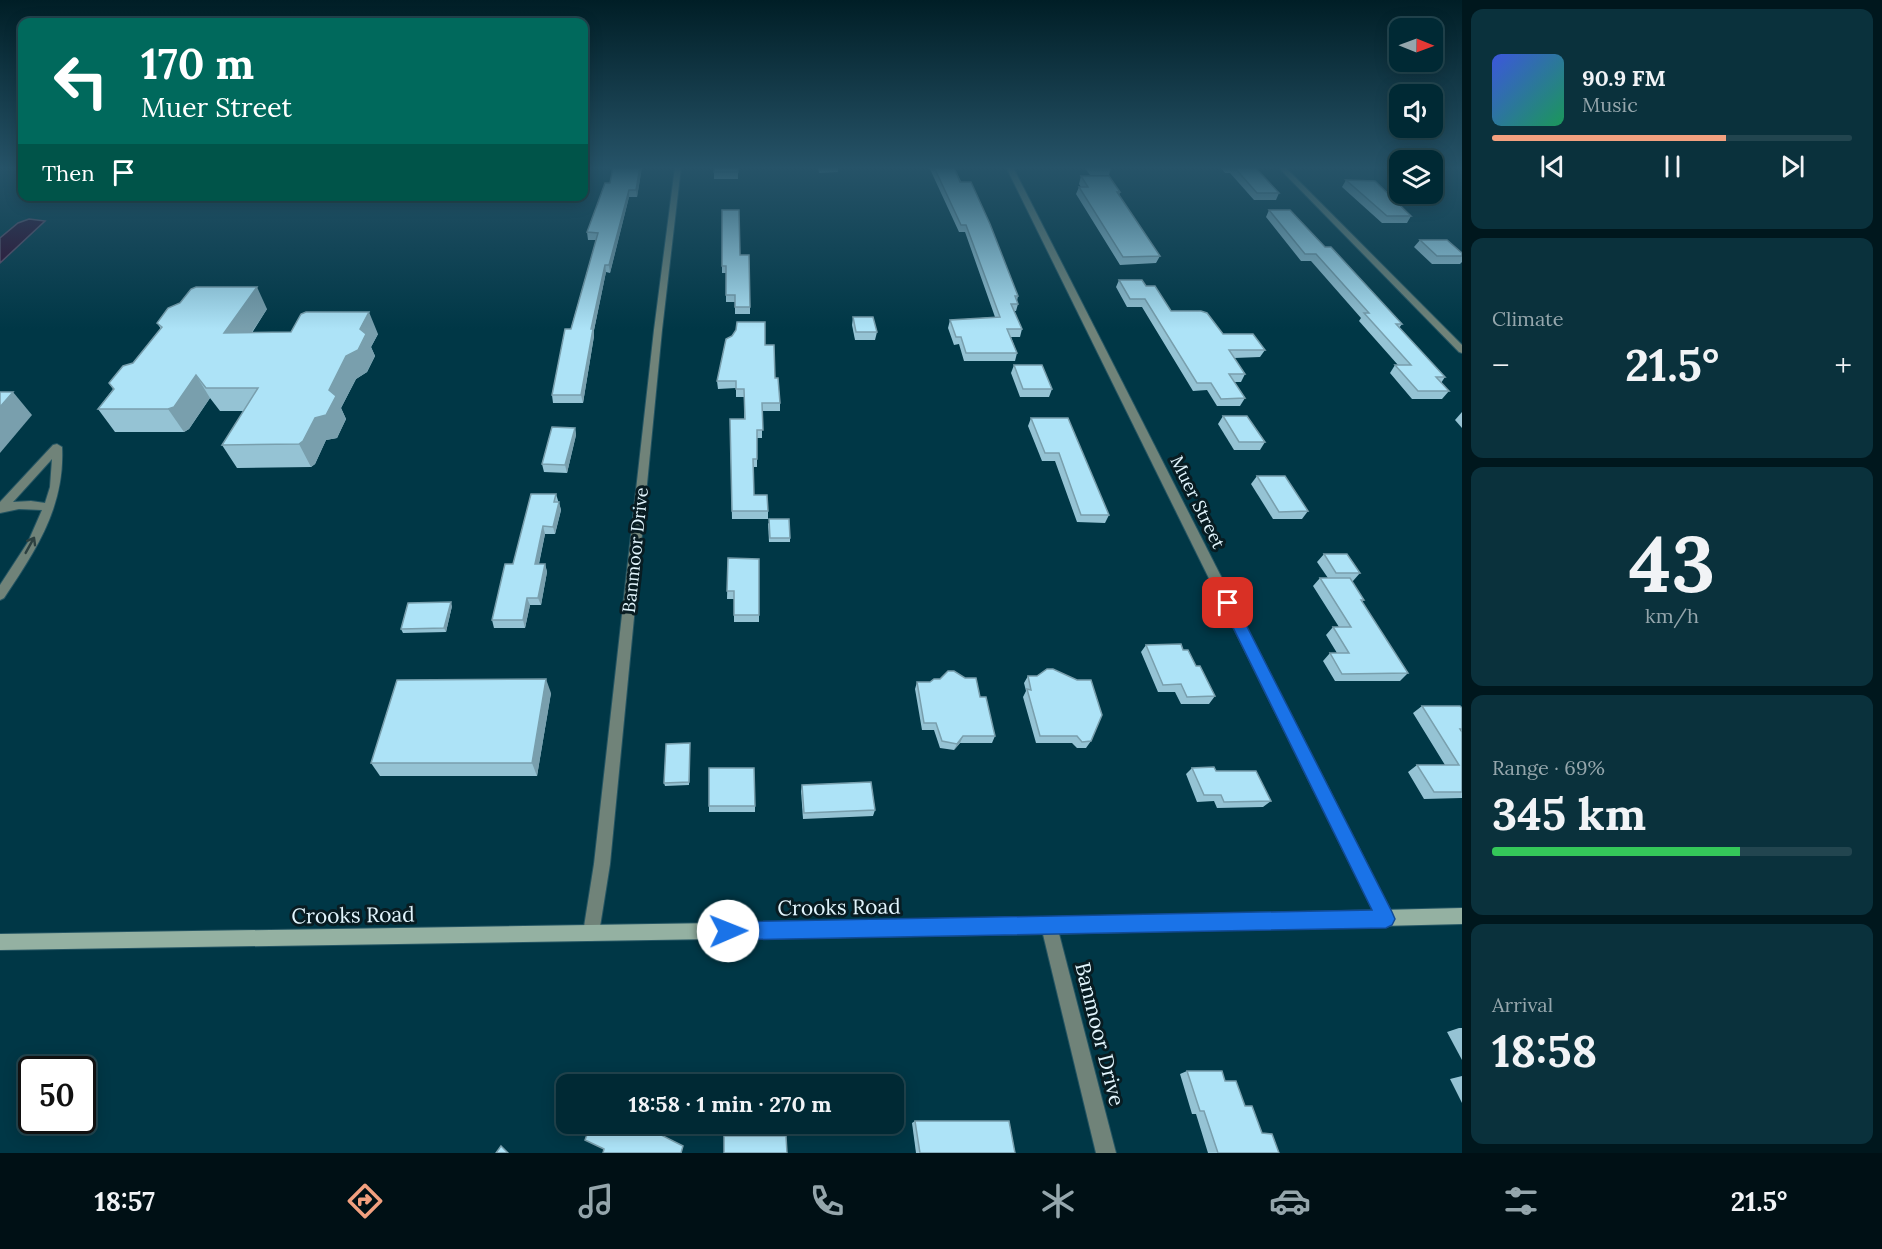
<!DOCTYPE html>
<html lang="en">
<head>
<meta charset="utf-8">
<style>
	:root { --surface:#002934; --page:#0a313c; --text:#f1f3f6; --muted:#95a6ac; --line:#22454f; --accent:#f2a07f }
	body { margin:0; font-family:Lora,serif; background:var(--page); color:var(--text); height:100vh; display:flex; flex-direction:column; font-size:22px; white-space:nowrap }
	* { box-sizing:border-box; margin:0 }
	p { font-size:20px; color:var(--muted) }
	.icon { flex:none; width:33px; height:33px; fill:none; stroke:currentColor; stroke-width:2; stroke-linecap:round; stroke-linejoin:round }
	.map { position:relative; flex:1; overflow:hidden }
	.details { display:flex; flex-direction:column; gap:9px; padding:9px; background:#00171d; width:420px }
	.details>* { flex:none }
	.banner { position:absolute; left:18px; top:18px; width:570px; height:183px; border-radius:12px; box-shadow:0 3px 15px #0003,0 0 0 2px var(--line); background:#00695c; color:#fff; overflow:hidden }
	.needle { width:39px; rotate:91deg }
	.fabs { position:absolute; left:1389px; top:18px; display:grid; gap:12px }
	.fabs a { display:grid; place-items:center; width:54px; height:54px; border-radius:12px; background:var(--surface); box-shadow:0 3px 15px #0003,0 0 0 2px var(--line); font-size:30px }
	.speed { position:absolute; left:18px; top:1056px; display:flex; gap:12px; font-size:30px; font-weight:700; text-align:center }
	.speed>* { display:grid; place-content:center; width:78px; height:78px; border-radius:50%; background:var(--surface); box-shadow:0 3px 15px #0003,0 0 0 2px var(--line); line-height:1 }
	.speed .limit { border:3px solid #111; border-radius:9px; background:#fff; color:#111 }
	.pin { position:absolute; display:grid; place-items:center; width:51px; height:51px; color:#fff; margin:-26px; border-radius:12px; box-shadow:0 3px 9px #0006 }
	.me { position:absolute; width:66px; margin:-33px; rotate:89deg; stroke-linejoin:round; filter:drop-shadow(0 0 4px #0008) }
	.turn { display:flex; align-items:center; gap:21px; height:126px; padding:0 24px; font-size:27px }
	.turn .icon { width:78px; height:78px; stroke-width:2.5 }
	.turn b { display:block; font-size:42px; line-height:51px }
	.then { display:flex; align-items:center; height:57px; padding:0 24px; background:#0003; gap:12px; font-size:22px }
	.big { font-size:45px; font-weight:700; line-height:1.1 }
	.details .widget { flex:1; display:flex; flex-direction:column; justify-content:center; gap:9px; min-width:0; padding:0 21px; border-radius:12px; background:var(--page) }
	.details .dial { align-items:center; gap:0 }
	.dial b { font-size:78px; line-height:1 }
	.song { display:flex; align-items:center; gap:18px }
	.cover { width:72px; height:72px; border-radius:9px; background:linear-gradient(135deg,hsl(230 70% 55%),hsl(150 70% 35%)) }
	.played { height:6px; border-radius:3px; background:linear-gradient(90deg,var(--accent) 65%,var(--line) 65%) }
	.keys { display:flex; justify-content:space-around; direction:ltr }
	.heat { display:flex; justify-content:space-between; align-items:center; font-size:33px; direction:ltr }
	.charge { height:9px; border-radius:4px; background:linear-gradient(90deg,#34c759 69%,var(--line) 0) }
	.trip { position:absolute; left:556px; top:1074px; width:348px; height:60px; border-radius:12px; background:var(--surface); box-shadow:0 3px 15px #0003,0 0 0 2px var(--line); font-weight:700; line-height:60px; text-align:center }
	.dock { display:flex; height:96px; justify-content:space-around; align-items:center; background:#001015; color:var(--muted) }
	.dock .icon { width:42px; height:42px }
	.dock .on { color:var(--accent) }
	.dock b { font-size:27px; color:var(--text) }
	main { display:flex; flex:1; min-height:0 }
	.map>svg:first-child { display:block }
</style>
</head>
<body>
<main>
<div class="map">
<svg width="1462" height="1153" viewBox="0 0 1462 1153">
	<rect width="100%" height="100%" fill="#003746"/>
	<path fill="#330025" stroke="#684a66" stroke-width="1.5" d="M29 219 45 221 0 263V238L18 223Z"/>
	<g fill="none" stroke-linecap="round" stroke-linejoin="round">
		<defs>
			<g id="minor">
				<path d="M675 167H681L662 330 610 864 599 933 597 939 591 941 585 939 583 933 594 864 654 330Z"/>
				<path d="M1006 167H1013L1392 913 1394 919 1392 925 1386 927 1380 925Z"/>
				<path d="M1278 167H1285L1462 345V353L1459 352Z"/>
				<path d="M57 444 62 447C65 507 36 550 4 598L0 600V585L28 542 42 510 19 509 0 513V502L53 445ZM52 459 50 487 45 503 31 501 13 502Z"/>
				<path d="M1049 918 1055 920 1057 926 1116 1153H1096L1041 926 1043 920Z"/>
			</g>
			<path id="secondary" d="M1462 908V924L1049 934 0 950V934L1049 918Z"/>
		</defs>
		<use href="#minor" stroke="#245563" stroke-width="2"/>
		<use href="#secondary" stroke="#245563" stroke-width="2"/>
		<use href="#minor" fill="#708379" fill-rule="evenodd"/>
		<use href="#secondary" fill="#94b1a2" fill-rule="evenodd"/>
	</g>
	<g fill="#95c3d4">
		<path d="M642 167 637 197H629L610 273 606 272 594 330V336L583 403H553L552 395 596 240H588L587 232 610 183Z"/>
		<rect x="714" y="167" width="24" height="12"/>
		<path d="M818 167H838V172L819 173Z"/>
		<path d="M929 167H954L1018 296 1017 301 1018 304 1016 311H1014L1022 329 1020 337H1011L1017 353 1015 361H964L959 344 954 345 948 328 950 320 995 317 965 232H959Z"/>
		<path d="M1084 167H1111V168L1109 175H1090Z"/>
		<path d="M1220 167H1255L1279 193 1276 200H1254L1230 173H1225Z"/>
		<path d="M1081 176 1120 192 1119 196 1160 256 1156 263 1120 265 1076 194 1079 187H1081L1079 184Z"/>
		<path d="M1346 180 1411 216 1407 223H1382L1342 187Z"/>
		<path d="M722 210 740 255 750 307V314H735V302H726V273H722Z"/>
		<path d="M1269 210 1325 247 1402 324 1399 328 1445 377 1441 383 1449 391 1442 399H1412L1390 373 1395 365H1398L1359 321 1361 318 1311 261H1301L1266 217Z"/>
		<path d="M1420 240 1462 253V262L1460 264H1432L1414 247Z"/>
		<path d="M1119 280 1146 286 1171 311 1223 334 1265 350 1260 357 1234 358 1245 374 1241 382H1234L1245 398 1240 406H1217L1207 390 1193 391 1142 307H1127L1116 287Z"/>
		<path d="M267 309 252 333 378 334 371 347 375 356 367 372 356 379 341 408 346 419 337 438 326 440 315 464 311 467 237 468 222 445 244 411H220L210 398 189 429 184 432H115L98 409 113 389 109 383 133 363 161 329 157 323Z"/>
		<path d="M853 317 877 332 875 340H855L852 325Z"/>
		<path d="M765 345 775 378 780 403V411H762V438H757V467H754V495L768 511V519H732L730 419H744V397H736V388L718 389 717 381Z"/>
		<path d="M1014 365 1052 389 1049 397H1020L1011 373Z"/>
		<path d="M1462 412V428L1455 420Z"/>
		<path d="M1223 416 1265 442 1260 450H1234L1218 424Z"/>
		<path d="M1031 418 1109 515 1105 523 1077 522 1055 461H1042L1028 426Z"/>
		<path d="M575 428 576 435 567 473 544 472 542 464Z"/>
		<path d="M1257 476 1308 511 1302 519H1273L1251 484Z"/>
		<path d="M556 494 561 510 555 534H545L539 564H545L547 572 541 605H530L525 628H494L492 620 513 564Z"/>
		<path d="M768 523 790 538V542H769Z"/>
		<path d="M1324 554 1360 573 1353 581H1351L1364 600 1362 602 1408 673 1400 681H1335L1323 661 1330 653H1337L1326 635 1333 627H1339L1313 586 1320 578H1328L1317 562Z"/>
		<path d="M728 558 759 615V622H734V599H727Z"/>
		<path d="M452 606 446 632 403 633 401 629Z"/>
		<path d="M1146 645 1183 650 1196 666 1215 696 1209 704H1181L1175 692H1158L1141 652Z"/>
		<path d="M1028 676 1091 741 1086 748H1077L1072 743H1036L1023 697 1026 691 1024 683Z"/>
		<path d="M917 682 980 697 995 736 992 743H960L954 750 940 748 934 730H922L915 689Z"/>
		<path d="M551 693 537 776H380L371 763Z"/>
		<path d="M1422 706 1462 708V798L1424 799 1408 772 1417 765H1445L1413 713Z"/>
		<path d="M690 743 689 785 665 786 664 783Z"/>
		<path d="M1192 768 1216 771 1271 801 1263 807 1217 808 1214 801 1197 802 1186 774Z"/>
		<path d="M802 785 875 810 873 816 803 819 801 791Z"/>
		<rect x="709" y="806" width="46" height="6"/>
		<path d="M1459 1028H1462V1060L1447 1032Z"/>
		<path d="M1187 1071 1225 1081 1245 1106 1262 1133 1279 1153H1208L1196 1114H1192L1180 1074Z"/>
		<path d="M1462 1076V1103L1450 1079Z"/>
		<path d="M915 1121 1015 1153H916L912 1123Z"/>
	</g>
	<g fill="#799fad">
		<path d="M640 167H642L637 197 636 190Z"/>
		<path d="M629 190V197L610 273 609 265Z"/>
		<path d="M605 265 606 272 594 330V336L583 403 581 395 591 329Z"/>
		<path d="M257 287 267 309 237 355 224 333Z"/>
		<path d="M369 312 378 334 371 347 375 356 367 372 356 379 341 408 346 419 337 438 326 440 315 464 311 467 299 444Z"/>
		<path d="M196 375 210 398 189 429 184 432 168 409Z"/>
		<path d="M13 392 32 415 0 453V407Z"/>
		<path d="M575 428 576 435 567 473 565 465Z"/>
		<path d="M559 502 561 510 555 534 553 527Z"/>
		<path d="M543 526 545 534 537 572 535 564Z"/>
		<path d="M545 564 547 572 541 605 538 598Z"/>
		<path d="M527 598 530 605 525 628 523 620Z"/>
		<path d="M451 602 452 606 446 632 444 628Z"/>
		<path d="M546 679 551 693 537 776 532 763Z"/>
		<path d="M963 736 960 743 954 750 957 744Z"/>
		<path d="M658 1124H660L656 1134 655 1132Z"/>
	</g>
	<g fill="#ade3f7" stroke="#799fad" stroke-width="1.5">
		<path d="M613 167H640L636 190H629L609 265H605L591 329H593L581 395H552L565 329H571L598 233 587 232 605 183H610Z"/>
		<rect x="714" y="167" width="24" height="5"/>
		<path d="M934 167H954L960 182H971L990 224 1018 296H1015L1018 304H1011L1022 329H1007L1017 353H966L961 337H956L950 320 1000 317 966 225H961Z"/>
		<path d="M1234 167H1255L1279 193H1257Z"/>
		<path d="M1081 176H1109L1120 192H1117L1160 256 1123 257 1079 187H1088Z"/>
		<path d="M1346 180 1375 181 1411 216H1387Z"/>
		<path d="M722 210H739L740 255H749L750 307H735V295H726V266H722Z"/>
		<path d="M1269 210H1290L1325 247H1331L1402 324H1396L1445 377H1436L1449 391H1418L1395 365H1411L1364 313H1369L1316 254H1305Z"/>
		<path d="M1420 240H1447L1462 253V256H1437Z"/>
		<path d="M1119 280H1142L1146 286H1155L1171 311H1201L1207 313 1223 334H1253L1265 350H1229L1245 374H1229L1245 398 1221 399 1211 383H1197L1145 299H1130Z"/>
		<path d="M196 287H257L224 333 291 332 301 314 306 312H369L360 329 366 334 358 350 346 356 329 390 336 396 326 415 315 418 303 441 299 444 222 445 258 388H206L196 375 174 407 168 409H98L114 389 109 383 123 366 133 363 162 327 157 323 168 308 180 303 191 289Z"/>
		<path d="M853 317H873L877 332H856Z"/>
		<path d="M737 322H765V345H774L775 378H778L780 403H762L763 430H757V459H753L754 495H767L768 511H732L730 419H745L744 389H736V381H717L726 339 732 336 736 330Z"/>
		<path d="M1014 365H1042L1052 389H1023Z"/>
		<path d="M0 392H13L0 407Z"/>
		<path d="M1223 416H1247L1265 442H1239Z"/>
		<path d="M1031 418H1068L1109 515H1081L1059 453H1045Z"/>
		<path d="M552 427 575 428 565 465 542 464Z"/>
		<path d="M1257 476H1285L1308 511 1279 512Z"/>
		<path d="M531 494H556L554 502H559L553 527 543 526 535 564H545L538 598H527L523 620H492L505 564H513Z"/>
		<path d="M769 519H789L790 538H770Z"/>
		<path d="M1324 554H1347L1360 573H1336Z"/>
		<path d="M728 558 759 559V615H734V591H727Z"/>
		<path d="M1320 578H1350L1364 600H1361L1408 673 1342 674 1330 653H1349L1333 627H1351Z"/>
		<path d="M451 602 444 628 401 629 408 603Z"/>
		<path d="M1181 644 1183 650H1188L1196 666H1200L1215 696 1187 697 1181 684 1163 685 1146 645Z"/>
		<path d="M1047 669H1053L1077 680H1091L1102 715 1091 741 1082 742 1077 736H1040L1027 689 1031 690 1028 676H1037Z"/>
		<path d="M948 671H954L965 678H976L980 697H986L995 736H963L957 744 942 741 936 723H924L917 682H930L934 679H940Z"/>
		<path d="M546 679 532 763H371L397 680Z"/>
		<path d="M1422 706H1460L1462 708V729H1460L1462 732V792H1434L1417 765H1459Z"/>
		<path d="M690 743 689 782 664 783 666 744Z"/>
		<path d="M1214 767 1216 771H1256L1271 801 1224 802 1221 795H1204L1192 768Z"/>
		<path d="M709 768H754L755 806H709Z"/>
		<path d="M871 782 875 810 804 813 802 785Z"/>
		<path d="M1187 1071H1222L1225 1081H1236L1245 1106H1252L1262 1133 1272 1134 1279 1153H1218L1204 1111H1200Z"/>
		<path d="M610 1079 621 1084H608Z"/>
		<path d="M915 1121H1009L1015 1153H920Z"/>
		<path d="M591 1124H658L655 1132 683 1146 681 1153H603L604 1149 585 1140Z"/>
		<path d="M724 1136H786L787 1153H724Z"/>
		<path d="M501 1146 508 1153H496Z"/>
	</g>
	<defs><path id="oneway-shaft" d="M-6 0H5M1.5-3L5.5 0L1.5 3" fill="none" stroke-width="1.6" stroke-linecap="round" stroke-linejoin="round" transform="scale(1.5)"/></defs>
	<use stroke="#2c4040" href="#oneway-shaft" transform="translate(30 545) rotate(-61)"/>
	<linearGradient id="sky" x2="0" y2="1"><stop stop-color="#001e26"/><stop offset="0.51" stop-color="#265368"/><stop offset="1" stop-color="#265368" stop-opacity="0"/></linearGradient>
	<rect width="1462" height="329" fill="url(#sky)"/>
	<path fill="#1a73e8" stroke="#114b97" stroke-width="1.5" d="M1228 597 1235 603 1392 912 1395 919 1392 925 1386 928 728 940 721 938 719 931 721 924 728 922 1372 910 1221 603Z"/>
	<g text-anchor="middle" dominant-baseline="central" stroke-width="6" stroke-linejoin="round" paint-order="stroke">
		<g font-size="18" fill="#e2f5fd" stroke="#081c22">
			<text transform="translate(1198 502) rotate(64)">Muer Street</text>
			<text transform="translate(635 550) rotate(-84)">Banmoor Drive</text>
		</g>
		<g font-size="21" fill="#e2f5fd" stroke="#081c22">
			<text transform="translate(839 907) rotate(-1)">Crooks Road</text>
			<text transform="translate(353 915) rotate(-1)">Crooks Road</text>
			<text transform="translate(1100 1034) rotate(76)">Banmoor Drive</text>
		</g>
	</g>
</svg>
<div class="fabs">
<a><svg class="needle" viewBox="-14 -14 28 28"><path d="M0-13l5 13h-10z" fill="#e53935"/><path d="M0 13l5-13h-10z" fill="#95a6ac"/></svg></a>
<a><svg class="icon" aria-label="sound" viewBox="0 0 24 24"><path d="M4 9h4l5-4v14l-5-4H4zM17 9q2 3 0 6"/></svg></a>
<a><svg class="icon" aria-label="layers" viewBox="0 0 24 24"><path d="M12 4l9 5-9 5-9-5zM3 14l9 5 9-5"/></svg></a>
</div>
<div class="speed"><div class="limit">50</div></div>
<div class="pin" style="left:1228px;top:603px;background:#d93025"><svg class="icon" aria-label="arrive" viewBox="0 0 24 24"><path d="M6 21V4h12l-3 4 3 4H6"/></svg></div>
<svg class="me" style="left:728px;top:931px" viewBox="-20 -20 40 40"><circle r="19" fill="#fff"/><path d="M0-13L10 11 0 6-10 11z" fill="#1a73e8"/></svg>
<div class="trip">18:58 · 1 min · 270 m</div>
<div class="banner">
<div class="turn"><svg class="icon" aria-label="left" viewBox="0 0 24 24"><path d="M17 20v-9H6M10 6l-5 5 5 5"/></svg><div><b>170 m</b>Muer Street</div></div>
<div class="then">Then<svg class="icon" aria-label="arrive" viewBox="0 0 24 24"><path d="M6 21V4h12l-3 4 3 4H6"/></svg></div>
</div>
</div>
<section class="details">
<div class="widget">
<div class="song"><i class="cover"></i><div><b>90.9 FM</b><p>Music</p></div></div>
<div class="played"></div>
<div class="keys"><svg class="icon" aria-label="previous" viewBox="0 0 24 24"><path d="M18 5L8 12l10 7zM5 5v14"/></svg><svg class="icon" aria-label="pause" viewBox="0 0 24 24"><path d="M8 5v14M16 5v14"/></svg><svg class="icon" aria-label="next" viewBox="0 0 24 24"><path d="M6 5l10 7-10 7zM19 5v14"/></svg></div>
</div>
<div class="widget"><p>Climate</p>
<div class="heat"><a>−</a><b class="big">21.5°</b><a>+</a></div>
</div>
<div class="widget dial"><b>43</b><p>km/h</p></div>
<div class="widget"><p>Range · 69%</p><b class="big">345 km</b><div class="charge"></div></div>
<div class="widget"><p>Arrival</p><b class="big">18:58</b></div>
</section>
</main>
<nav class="dock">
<b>18:57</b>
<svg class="icon on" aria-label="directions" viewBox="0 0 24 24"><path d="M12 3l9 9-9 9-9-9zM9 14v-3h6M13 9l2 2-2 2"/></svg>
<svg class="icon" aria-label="music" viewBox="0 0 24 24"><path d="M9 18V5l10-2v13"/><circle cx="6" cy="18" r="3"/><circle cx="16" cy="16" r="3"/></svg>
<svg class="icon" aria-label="phone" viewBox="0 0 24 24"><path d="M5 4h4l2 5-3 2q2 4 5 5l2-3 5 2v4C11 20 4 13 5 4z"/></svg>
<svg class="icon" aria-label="climate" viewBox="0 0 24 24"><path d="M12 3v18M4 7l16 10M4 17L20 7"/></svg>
<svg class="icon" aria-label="car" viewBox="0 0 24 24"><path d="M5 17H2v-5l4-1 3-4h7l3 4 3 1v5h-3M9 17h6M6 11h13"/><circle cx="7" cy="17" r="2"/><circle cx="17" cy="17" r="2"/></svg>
<svg class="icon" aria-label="filters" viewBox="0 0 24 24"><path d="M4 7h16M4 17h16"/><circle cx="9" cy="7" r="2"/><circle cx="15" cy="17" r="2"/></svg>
<b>21.5°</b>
</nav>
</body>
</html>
